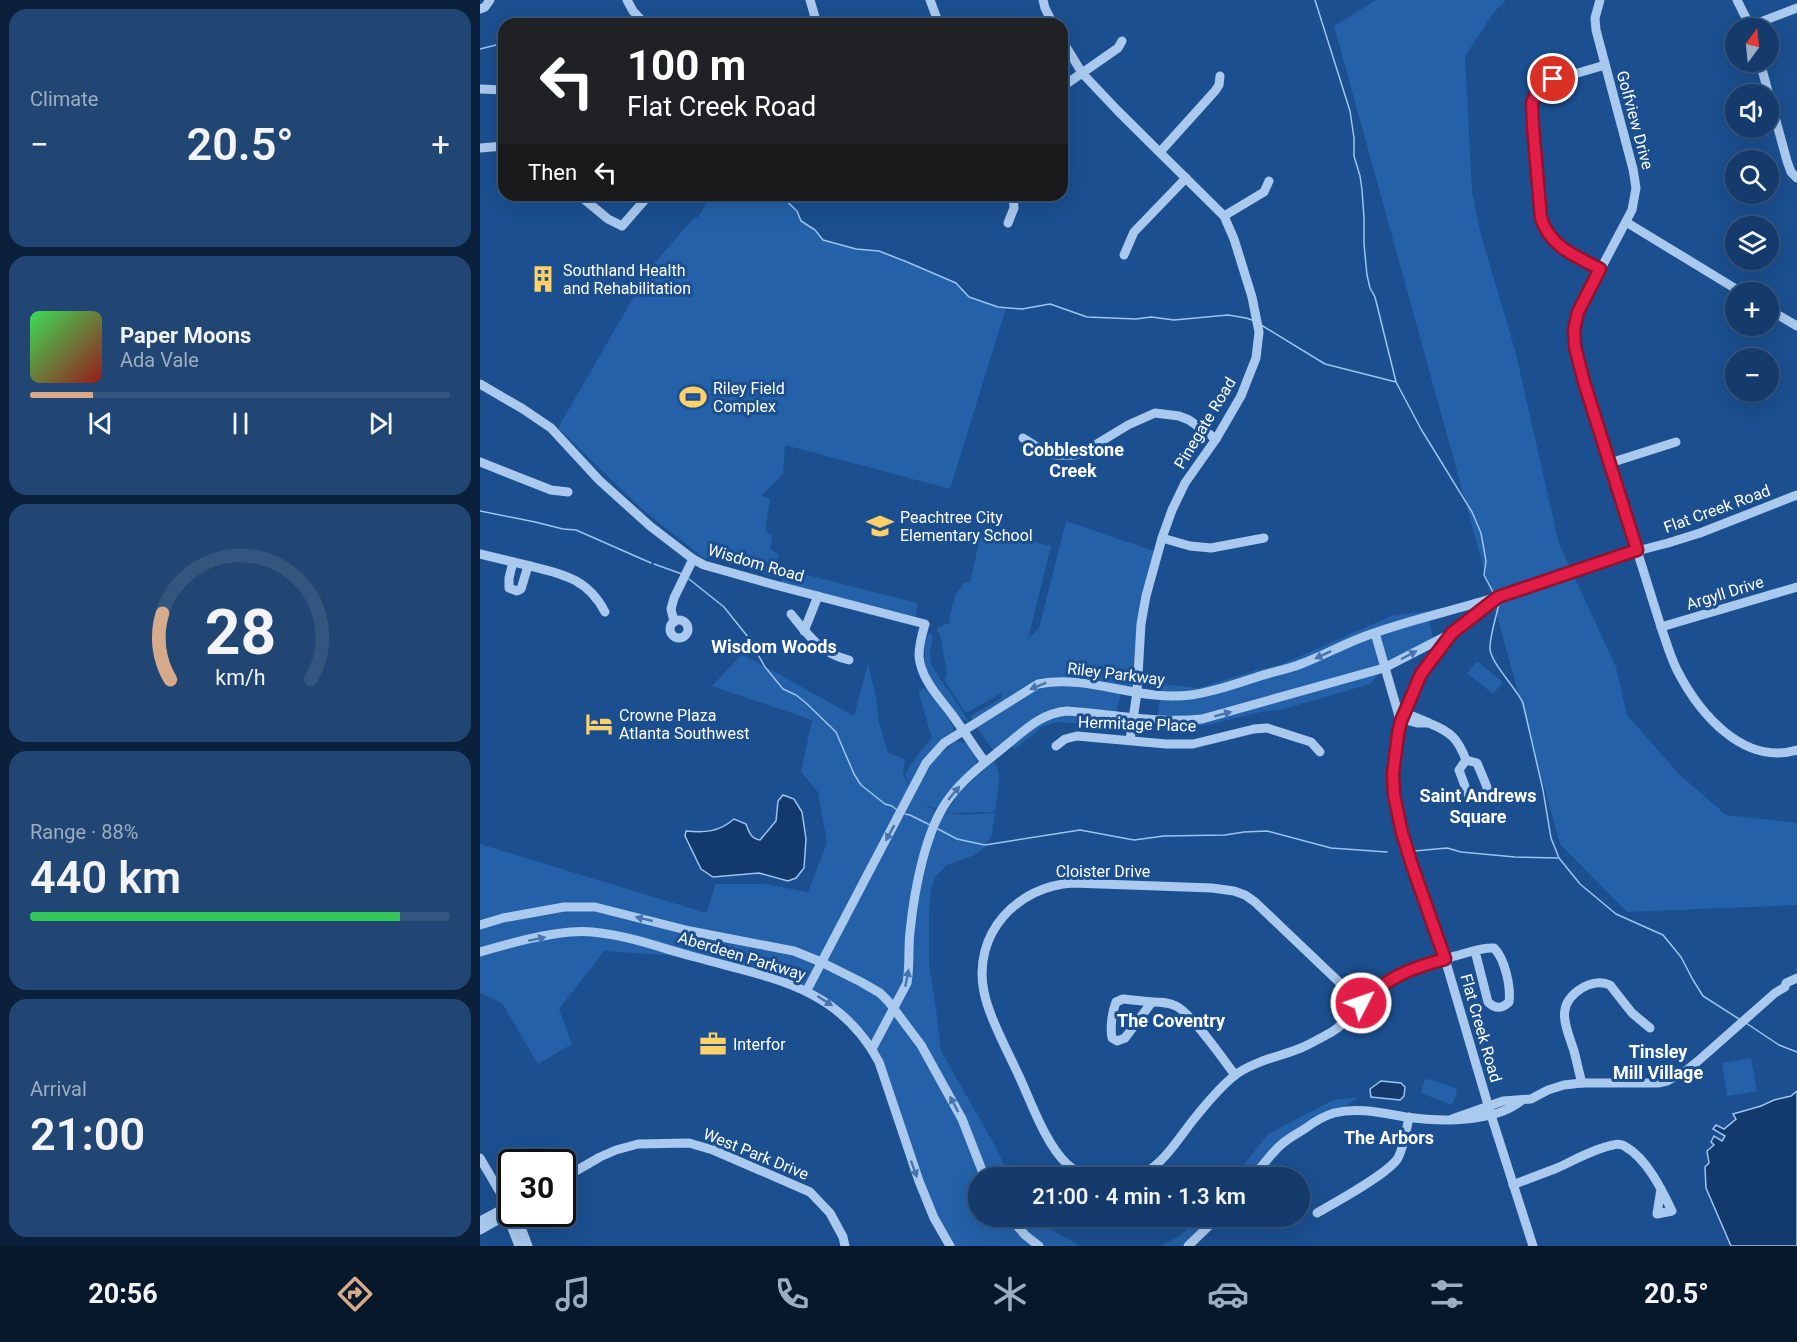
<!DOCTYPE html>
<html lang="en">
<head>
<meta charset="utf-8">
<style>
	:root { --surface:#143b6b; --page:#214673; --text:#f1f3f6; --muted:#9dadc1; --line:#33557e; --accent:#d6ab8b }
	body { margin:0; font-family:Roboto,sans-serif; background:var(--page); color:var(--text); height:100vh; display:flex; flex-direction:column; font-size:22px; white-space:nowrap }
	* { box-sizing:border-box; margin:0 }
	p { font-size:20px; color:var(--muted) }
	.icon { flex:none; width:33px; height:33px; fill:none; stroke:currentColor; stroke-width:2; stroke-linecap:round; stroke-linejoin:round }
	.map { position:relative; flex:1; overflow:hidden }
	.sheet { display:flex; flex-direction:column; gap:9px; padding:9px; background:#0b203b; width:480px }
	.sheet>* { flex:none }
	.banner { position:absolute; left:18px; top:18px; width:570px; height:183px; border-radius:18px; box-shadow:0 6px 24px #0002,0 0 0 2px var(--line); background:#202124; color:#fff; overflow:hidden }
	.needle { width:39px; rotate:15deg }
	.buttons { position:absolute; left:1245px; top:18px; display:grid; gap:12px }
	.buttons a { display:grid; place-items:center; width:54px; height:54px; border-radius:50%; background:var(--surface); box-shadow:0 6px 24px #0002,0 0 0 2px var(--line); font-size:30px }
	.speed { position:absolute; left:18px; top:1149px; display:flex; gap:12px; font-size:30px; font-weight:700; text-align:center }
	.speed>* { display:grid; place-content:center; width:78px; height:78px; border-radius:50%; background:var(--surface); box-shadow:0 6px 24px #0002,0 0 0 2px var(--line); line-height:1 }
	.speed .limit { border:3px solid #111; border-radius:9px; background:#fff; color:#111 }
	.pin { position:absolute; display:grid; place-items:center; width:51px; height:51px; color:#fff; margin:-26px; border:3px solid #fff; border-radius:50%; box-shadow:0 2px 6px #0007 }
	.me { position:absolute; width:66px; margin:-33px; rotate:49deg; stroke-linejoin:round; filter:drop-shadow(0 0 4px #0008) }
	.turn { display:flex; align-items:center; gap:21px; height:126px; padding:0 30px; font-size:27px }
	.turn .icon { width:78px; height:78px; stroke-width:2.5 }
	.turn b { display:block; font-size:42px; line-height:51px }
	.then { display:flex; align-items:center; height:57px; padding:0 30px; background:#0003; gap:12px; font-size:22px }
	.big { font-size:45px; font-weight:600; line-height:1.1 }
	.sheet .tile { flex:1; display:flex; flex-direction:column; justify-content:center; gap:9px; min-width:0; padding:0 21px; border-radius:18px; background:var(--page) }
	.sheet .dial { align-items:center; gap:0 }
	.dial svg { height:156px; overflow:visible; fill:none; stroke:var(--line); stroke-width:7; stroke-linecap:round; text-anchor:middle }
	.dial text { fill:var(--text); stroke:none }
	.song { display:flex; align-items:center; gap:18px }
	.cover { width:72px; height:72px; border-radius:9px; background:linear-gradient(135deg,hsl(130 70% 55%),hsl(0 70% 35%)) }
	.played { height:6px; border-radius:3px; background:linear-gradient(90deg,var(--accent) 15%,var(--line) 15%) }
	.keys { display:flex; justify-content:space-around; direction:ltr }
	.heat { display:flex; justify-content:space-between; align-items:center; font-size:33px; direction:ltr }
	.charge { height:9px; border-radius:4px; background:linear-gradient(90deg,#34c759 88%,var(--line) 0) }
	.trip { position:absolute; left:488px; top:1167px; width:342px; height:60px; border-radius:30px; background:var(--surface); box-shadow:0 6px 24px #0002,0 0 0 2px var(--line); font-weight:600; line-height:60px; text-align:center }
	.dock { display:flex; height:96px; justify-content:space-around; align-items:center; background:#08182b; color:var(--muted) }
	.dock .icon { width:42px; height:42px }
	.dock .active { color:var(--accent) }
	.dock b { font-size:27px; color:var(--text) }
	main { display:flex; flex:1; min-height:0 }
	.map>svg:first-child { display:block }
</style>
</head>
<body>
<main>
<section class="sheet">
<div class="tile"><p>Climate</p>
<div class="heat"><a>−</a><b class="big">20.5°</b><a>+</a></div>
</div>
<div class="tile">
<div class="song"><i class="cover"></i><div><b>Paper Moons</b><p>Ada Vale</p></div></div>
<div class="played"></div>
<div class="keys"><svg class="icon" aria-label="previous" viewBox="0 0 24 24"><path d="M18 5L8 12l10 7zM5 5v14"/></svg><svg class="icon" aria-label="pause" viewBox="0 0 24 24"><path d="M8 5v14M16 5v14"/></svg><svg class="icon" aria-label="next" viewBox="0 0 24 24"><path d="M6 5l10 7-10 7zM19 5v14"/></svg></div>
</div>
<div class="tile dial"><svg viewBox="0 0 100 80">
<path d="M14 69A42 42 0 1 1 86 69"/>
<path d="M14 69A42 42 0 0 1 10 35" stroke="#d6ab8b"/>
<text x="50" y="56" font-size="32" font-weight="700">28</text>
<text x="50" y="72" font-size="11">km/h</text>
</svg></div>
<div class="tile"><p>Range · 88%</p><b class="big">440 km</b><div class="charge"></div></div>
<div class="tile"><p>Arrival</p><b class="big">21:00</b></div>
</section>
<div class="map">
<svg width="1317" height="1246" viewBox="0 0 1317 1246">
	<rect width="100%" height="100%" fill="#1b4f8f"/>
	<g fill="#2461a8">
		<path d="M896 0H1026L1014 12 985 56 992 191 1001 235 1035 350 1079 544 1136 667 1147 715 1199 774 1246 815 1317 823V905L1147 912 1080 844 854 26Z"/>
		<path d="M232 195H297L317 211 320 217 343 240 376 249 399 251 476 283 489 297 518 307 526 308 470 489 305 445 303 474 281 496 290 499 285 531 292 535 290 549 299 555 291 577 236 556 225 559 162 509 78 428 171 267 214 218 218 217Z"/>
		<path d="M586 521 677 552 663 615 657 692 642 689 633 726 577 722 562 727 535 749 528 742 514 751 497 728 504 722 493 721 490 716 521 698 522 693 486 713 465 681 467 673 460 634 457 631 458 627 474 622 469 621 475 595 485 582 490 583 502 529 571 546 548 639 559 628Z"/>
		<path d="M308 570 437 603 436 617 300 583Z"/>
		<path d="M947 611 953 638 904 668 890 684 804 709 781 712 732 724 701 729 676 730 682 684 718 688 777 670 800 665 911 616Z"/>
		<path d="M449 633 453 636 450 652 451 664 462 682 473 697 489 722C473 717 450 682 446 666 444 655 444 643 449 633Z"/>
		<path d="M262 654 374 716 388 664 396 697 399 722 408 753 425 759 423 774 432 791 452 761 476 741 487 743C494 752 499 757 495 769L460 810 446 805 441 801C457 819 494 814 515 813L512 834 503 849 495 855 467 865 456 876 451 888 449 914V964L456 1009 461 1051 515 1146 530 1177 498 1178V1216L556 1217 563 1225 600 1246H472L458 1226 392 1049 372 1025 327 990 214 957 124 951 79 1009 92 1044 58 1064 22 1003 0 993V844L226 913 236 884H285L328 892 347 843 338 792 321 772 332 720 232 686Z"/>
		<path d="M997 661 1023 682 1013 694 987 673Z"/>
		<path d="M444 688 450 690 474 727 471 736 431 787 425 774 438 754 452 738 439 694V691Z"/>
		<path d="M514 762C524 776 516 796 515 812L471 813 466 812 482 789Z"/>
		<path d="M1271 1058 1277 1091 1247 1096 1242 1063Z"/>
		<path d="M949 1079 975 1088 977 1093 973 1103 969 1104 943 1094 941 1091 945 1080Z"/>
		<path d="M879 1097 804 1148 779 1177 753 1178 788 1134 853 1100Z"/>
		<path d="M719 1217H745L715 1246H681L701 1235Z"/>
	</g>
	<g fill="#123a6d" stroke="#9cc4f0" stroke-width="1.5">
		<path d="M303 795 314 799 322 812 326 839 324 868 316 878 308 881 279 873 233 877 221 869 205 836 206 831C225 833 239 832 254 819L266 824C269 832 271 839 280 840L296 821 298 801Z"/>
		<path d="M901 1081 921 1083 925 1087 924 1096 920 1100 891 1097 890 1089Z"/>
		<path d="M1317 1091V1246H1251L1226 1188 1225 1167 1229 1163 1227 1151 1234 1145 1231 1142 1234 1136 1242 1141 1245 1136 1233 1129 1236 1125 1244 1129 1256 1119 1253 1114 1281 1106 1294 1100 1311 1096Z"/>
	</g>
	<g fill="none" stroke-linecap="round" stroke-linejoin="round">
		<g stroke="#9cc4f0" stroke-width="1.5">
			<path d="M835 0 870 111 874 138V156L880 176 882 190 884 218V244L887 275 890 288 895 297 916 382 941 429 992 512 1001 533 1006 561 1004 575 1014 594"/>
			<path d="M0 49 24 43"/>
			<path d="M300 195 317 211 321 221 335 230 343 240 376 249 399 251 427 262 476 283 489 297 518 307 542 309 570 304 607 317 656 319 671 317 694 320 748 315 766 318 772 320"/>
			<path d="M781 325 845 364 916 382"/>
			<path d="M0 511 55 522 83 529 96 530 171 563"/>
			<path d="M174 564 202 574"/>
			<path d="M209 579 244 607 268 637 285 667 303 689 316 695 326 703 356 732 374 774 381 785 405 804 412 806 417 810"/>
			<path d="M1019 604C1016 617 1011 632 1010 646 1008 661 1036 687 1043 703L1063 790 1071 838 1079 858 1100 884 1136 914 1183 935 1201 957 1213 980 1223 996 1259 1019"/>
			<path d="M425 814 430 815 450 825"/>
			<path d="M458 829 477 839 505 845 600 830 654 840 684 836 745 835 764 832 787 831 851 848 907 852"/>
			<path d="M934 851 967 848 981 852 1035 857 1078 858"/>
			<path d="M1266 1023 1299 1045 1317 1052"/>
		</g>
		<g stroke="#a9c9ee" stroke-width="9">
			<path d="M147 0 153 11 165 24"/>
			<path d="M330 0 337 24"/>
			<path d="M450 0 459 24"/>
			<path d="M563 0 565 8 573 24"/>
			<path d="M1120 0 1115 18 1116 30 1153 169 1156 188 1152 210 1098 312 1094 330 1096 356 1181 627C1186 641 1190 656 1197 670 1219 713 1263 766 1317 750"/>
			<path d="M1257 0 1271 28"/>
			<path d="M0 9 5 7 10 0"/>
			<path d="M1270 26 1317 8"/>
			<path d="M582 40 602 73 638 111 744 216 754 239 772 297 779 332 776 358 761 396 736 439 705 483 692 510 682 538 666 596 661 624 657 692 650 740"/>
			<path d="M1280 62 1307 161 1311 172 1317 178"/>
			<path d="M582 87 638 48 642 41"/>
			<path d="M0 89 24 90"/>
			<path d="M0 148 24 146"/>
			<path d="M680 152 735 91 739 85 740 76"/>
			<path d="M99 195 128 219 142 226 169 195"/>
			<path d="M744 216 784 192 789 181"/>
			<path d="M1146 222 1261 292"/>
			<path d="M528 223 534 208 533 195"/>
			<path d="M644 255 654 232 706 178"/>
			<path d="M1120 269 1075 243 1063 225 1060 211 1053 127 1052 103 1058 89 1064 83 1125 65"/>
			<path d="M1288 309 1317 326"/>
			<path d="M0 384 43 409 71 428 119 480 170 526 213 559 224 565 295 585 445 624C442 634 439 645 439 656 441 680 460 698 473 716 484 731 494 747 505 762"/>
			<path d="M543 438 565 452 576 455H593L602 453 648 425 675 413 699 416 709 420 736 439"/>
			<path d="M0 462 71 490 88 492"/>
			<path d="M1130 463 1196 442"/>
			<path d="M682 538 710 546 731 548 784 538"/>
			<path d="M0 554C17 558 33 562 50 566 83 574 108 579 125 612"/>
			<path d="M33 562 29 578V588L37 591 41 589 48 566"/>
			<path d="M311 614C329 636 340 653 369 660"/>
			<circle cx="199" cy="629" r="9"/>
			<path d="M194 622 191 609 194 598 213 559"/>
			<path d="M1181 627 1317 587"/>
			<path d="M324 631 338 596"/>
			<path d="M895 633 921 723"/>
			<path d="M924 713C934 716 942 720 951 724 971 732 978 739 986 760"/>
			<path d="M922 719 937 723H948"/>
			<path d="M576 746 585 739 597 736 686 744H713L774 729 787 728 831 742 840 752"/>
			<path d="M986 760 997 763 1007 787V791L998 797H989L979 770Z"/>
			<path d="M0 925 23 918 84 907H115L210 931 314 951 341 962 381 982 400 993 408 1001 441 1045 482 1119 505 1178"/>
			<path d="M0 952C30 943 83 929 112 932 147 935 181 948 215 957 290 978 358 985 399 1062L439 1181 454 1218 470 1246"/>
			<path d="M327 990 446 763 464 743 558 684C609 674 660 702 711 695 734 692 756 684 777 677 791 672 806 670 821 664 842 656 862 645 883 637 925 621 968 612 1010 599"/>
			<path d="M643 999 672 1002 645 1038 637 1041 632 1038C630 1027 632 1012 636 1002Z"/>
			<path d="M672 1002C680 1002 688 1002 696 1006 711 1013 743 1059 755 1075"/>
			<path d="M392 1049 427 983C430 966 428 949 430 932 434 892 445 829 470 797 485 777 506 762 524 747 544 731 561 713 587 711 632 714 676 724 722 719L904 668 968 635"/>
			<path d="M1102 1083C1099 1073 1097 1062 1094 1051 1086 1026 1074 1005 1102 988 1110 983 1121 981 1130 985L1152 1013 1170 1028"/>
			<path d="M972 1119 1023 1101 1051 1099 1068 1090 1084 1085 1102 1083H1178L1187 1081 1207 1070 1218 1061 1295 993 1305 987 1306 983 1317 978"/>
			<path d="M0 1158 28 1206 32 1208"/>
			<path d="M611 1178C603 1174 594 1171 587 1164 566 1145 551 1102 539 1076 528 1052 509 1017 504 992 492 934 537 886 593 883L732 888 754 891 765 895 775 902 881 1003"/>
			<path d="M652 1178C680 1171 697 1140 714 1119 726 1104 739 1088 754 1076 771 1062 801 1056 821 1048 831 1044 840 1038 850 1033 868 1023 880 1003 896 990 919 971 946 964 975 956 988 953 1001 947 1014 948 1025 959 1031 987 1029 1002 1022 1009 1015 1009 1008 1002L995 951"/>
			<path d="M773 1178C782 1166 791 1153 803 1143 810 1137 818 1133 826 1128 834 1122 844 1116 854 1113 878 1107 902 1113 926 1117 961 1122 1013 1123 1041 1101"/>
			<path d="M82 1179 120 1157 136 1150 158 1144 209 1143 233 1150 330 1192 350 1213 363 1237 365 1246"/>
			<path d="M1033 1185C1047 1179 1062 1174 1077 1168 1095 1160 1113 1149 1133 1145 1137 1144 1142 1144 1146 1147 1167 1159 1182 1190 1192 1211L1177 1214 1181 1189"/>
			<path d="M28 1206 27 1215 39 1246"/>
			<path d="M837 1213C856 1202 908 1174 918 1158 924 1146 926 1131 929 1117"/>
			<path d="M36 1214 48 1246"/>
			<path d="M529 1216 545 1235 559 1246"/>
			<path d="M0 1221 32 1204"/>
			<path d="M0 1230 32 1212"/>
			<path d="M708 1246 739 1216"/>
			<path d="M1053 1246 1011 1115 965 959 937 882 918 817 914 795 913 774 915 753 921 721 941 674 972 633 1018 597 1157 551 1188 543 1220 533 1317 495"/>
		</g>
	</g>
	<defs><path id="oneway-solid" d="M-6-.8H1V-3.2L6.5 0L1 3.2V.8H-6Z" transform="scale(1.5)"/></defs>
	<g fill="#4674ac">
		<use href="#oneway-solid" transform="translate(843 655) rotate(155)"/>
		<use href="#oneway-solid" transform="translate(929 655) rotate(-28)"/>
		<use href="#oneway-solid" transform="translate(558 686) rotate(158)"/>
		<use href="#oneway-solid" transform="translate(743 714) rotate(-15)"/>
		<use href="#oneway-solid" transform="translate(474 793) rotate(-50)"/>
		<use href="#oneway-solid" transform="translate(410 833) rotate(119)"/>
		<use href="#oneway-solid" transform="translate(164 919) rotate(-167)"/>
		<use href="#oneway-solid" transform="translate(57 939) rotate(-12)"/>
		<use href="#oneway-solid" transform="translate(427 978) rotate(-79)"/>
		<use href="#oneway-solid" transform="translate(345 1001) rotate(33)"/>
		<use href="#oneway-solid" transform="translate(474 1104) rotate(-118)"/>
		<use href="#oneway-solid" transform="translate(434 1169) rotate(70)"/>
	</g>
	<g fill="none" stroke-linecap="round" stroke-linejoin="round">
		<defs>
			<path id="route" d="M881 1003C909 977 928 969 965 959L932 865 922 833 914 795 913 774 918 734 921 721 941 674 972 633 1018 597 1157 550 1104 382 1095 347 1094 330 1098 312 1120 269C1096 256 1070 247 1061 218L1053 127 1052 103 1058 89 1064 83 1073 79"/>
		</defs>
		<use href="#route" stroke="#92132f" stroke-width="15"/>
		<use href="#route" stroke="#e11d48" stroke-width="10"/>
	</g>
	<defs>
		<symbol id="building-bare" viewBox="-9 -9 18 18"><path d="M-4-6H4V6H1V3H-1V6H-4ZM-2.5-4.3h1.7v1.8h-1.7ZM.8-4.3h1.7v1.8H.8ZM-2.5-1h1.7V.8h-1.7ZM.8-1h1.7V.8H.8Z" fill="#ffd166" stroke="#1b4f8f" stroke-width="2.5" paint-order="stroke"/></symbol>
		<symbol id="stadium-bare" viewBox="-9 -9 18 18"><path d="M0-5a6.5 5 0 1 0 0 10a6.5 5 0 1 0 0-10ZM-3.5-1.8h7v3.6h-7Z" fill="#ffd166" stroke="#1b4f8f" stroke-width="2.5" paint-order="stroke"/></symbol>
		<symbol id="school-bare" viewBox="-9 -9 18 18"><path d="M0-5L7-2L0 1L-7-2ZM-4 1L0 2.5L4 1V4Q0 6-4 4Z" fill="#ffd166" stroke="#1b4f8f" stroke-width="2.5" paint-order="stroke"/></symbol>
		<symbol id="hotel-bare" viewBox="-9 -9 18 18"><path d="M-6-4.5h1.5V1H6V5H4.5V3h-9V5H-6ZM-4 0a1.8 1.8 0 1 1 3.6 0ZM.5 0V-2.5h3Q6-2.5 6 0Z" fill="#ffd166" stroke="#1b4f8f" stroke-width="2.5" paint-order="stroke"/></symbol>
		<symbol id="office-bare" viewBox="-9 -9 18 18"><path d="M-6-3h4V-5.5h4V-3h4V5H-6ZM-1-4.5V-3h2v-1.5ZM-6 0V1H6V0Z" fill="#ffd166" stroke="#1b4f8f" stroke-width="2.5" paint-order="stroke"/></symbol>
	</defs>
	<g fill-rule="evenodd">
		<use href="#building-bare" x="44" y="260" width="38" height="38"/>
		<use href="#stadium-bare" x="194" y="378" width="38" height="38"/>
		<use href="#school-bare" x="381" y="507" width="38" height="38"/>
		<use href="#hotel-bare" x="100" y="705" width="38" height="38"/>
		<use href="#office-bare" x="214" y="1025" width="38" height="38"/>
	</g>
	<g text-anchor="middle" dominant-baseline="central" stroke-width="6" stroke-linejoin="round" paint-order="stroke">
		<g font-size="16" fill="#fff" stroke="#1b4f8f">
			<text transform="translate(1155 120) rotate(75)">Golfview Drive</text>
			<text transform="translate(725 423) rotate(-59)">Pinegate Road</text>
			<text transform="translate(1237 509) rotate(-20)">Flat Creek Road</text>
			<text transform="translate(276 563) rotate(16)">Wisdom Road</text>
			<text transform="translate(1245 593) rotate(-17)">Argyll Drive</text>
			<text transform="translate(636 674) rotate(7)">Riley Parkway</text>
			<text transform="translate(657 724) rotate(2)">Hermitage Place</text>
			<text x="623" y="871">Cloister Drive</text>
			<text transform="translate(262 956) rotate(17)">Aberdeen Parkway</text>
			<text transform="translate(1001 1028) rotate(74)">Flat Creek Road</text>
			<text transform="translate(276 1154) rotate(22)">West Park Drive</text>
		</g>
		<g font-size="16" fill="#fff" stroke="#1b4f8f" text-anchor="start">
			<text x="83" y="270">Southland Health<tspan x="83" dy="18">and Rehabilitation</tspan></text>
			<text x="233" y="388">Riley Field<tspan x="233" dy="18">Complex</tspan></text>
			<text x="420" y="517">Peachtree City<tspan x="420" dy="18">Elementary School</tspan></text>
			<text x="139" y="715">Crowne Plaza<tspan x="139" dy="18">Atlanta Southwest</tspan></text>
			<text x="253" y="1044">Interfor</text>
		</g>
		<g font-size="18" font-weight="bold" fill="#fff" stroke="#1b4f8f">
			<text x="593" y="449">Cobblestone<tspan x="593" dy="21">Creek</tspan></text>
			<text x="294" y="646">Wisdom Woods</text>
			<text x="998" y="795">Saint Andrews<tspan x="998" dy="21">Square</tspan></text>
			<text x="691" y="1020">The Coventry</text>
			<text x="1178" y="1051">Tinsley<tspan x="1178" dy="21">Mill Village</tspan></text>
			<text x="909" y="1137">The Arbors</text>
		</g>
	</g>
</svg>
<div class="buttons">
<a><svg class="needle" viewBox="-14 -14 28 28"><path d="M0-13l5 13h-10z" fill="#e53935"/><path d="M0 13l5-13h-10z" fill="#9dadc1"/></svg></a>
<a><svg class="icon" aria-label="sound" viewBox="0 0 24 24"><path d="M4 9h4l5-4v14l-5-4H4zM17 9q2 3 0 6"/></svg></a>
<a><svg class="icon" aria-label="search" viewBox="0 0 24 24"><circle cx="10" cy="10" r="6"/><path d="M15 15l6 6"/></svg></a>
<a><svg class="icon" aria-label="layers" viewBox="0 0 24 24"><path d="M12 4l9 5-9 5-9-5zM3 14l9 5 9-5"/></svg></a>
<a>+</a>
<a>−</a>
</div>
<div class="speed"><div class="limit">30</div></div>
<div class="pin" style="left:1073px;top:79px;background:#d93025"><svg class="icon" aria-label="arrive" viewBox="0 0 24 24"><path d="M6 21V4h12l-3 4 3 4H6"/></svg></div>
<svg class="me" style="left:881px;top:1003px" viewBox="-20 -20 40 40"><circle r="17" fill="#e11d48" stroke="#fff" stroke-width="3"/><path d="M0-11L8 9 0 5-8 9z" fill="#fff"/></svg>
<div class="trip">21:00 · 4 min · 1.3 km</div>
<div class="banner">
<div class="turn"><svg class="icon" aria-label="left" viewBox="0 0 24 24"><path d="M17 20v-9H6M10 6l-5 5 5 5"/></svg><div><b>100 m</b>Flat Creek Road</div></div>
<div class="then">Then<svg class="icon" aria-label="left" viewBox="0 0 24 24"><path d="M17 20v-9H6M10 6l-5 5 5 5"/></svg></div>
</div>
</div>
</main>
<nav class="dock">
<b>20:56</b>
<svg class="icon active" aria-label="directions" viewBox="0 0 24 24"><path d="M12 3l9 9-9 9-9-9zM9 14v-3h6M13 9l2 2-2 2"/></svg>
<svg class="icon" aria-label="music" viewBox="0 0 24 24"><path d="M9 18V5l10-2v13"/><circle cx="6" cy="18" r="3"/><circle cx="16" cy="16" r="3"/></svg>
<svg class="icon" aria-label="phone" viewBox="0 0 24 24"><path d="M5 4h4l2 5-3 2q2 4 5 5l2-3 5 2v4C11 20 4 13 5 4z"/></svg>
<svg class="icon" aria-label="climate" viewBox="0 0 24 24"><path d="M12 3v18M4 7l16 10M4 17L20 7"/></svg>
<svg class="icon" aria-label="car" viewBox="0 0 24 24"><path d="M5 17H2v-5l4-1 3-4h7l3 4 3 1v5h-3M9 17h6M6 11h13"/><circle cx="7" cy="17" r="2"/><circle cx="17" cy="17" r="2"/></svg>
<svg class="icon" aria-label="filters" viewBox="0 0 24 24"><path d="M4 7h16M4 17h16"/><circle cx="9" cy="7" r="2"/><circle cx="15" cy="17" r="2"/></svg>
<b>20.5°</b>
</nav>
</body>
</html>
